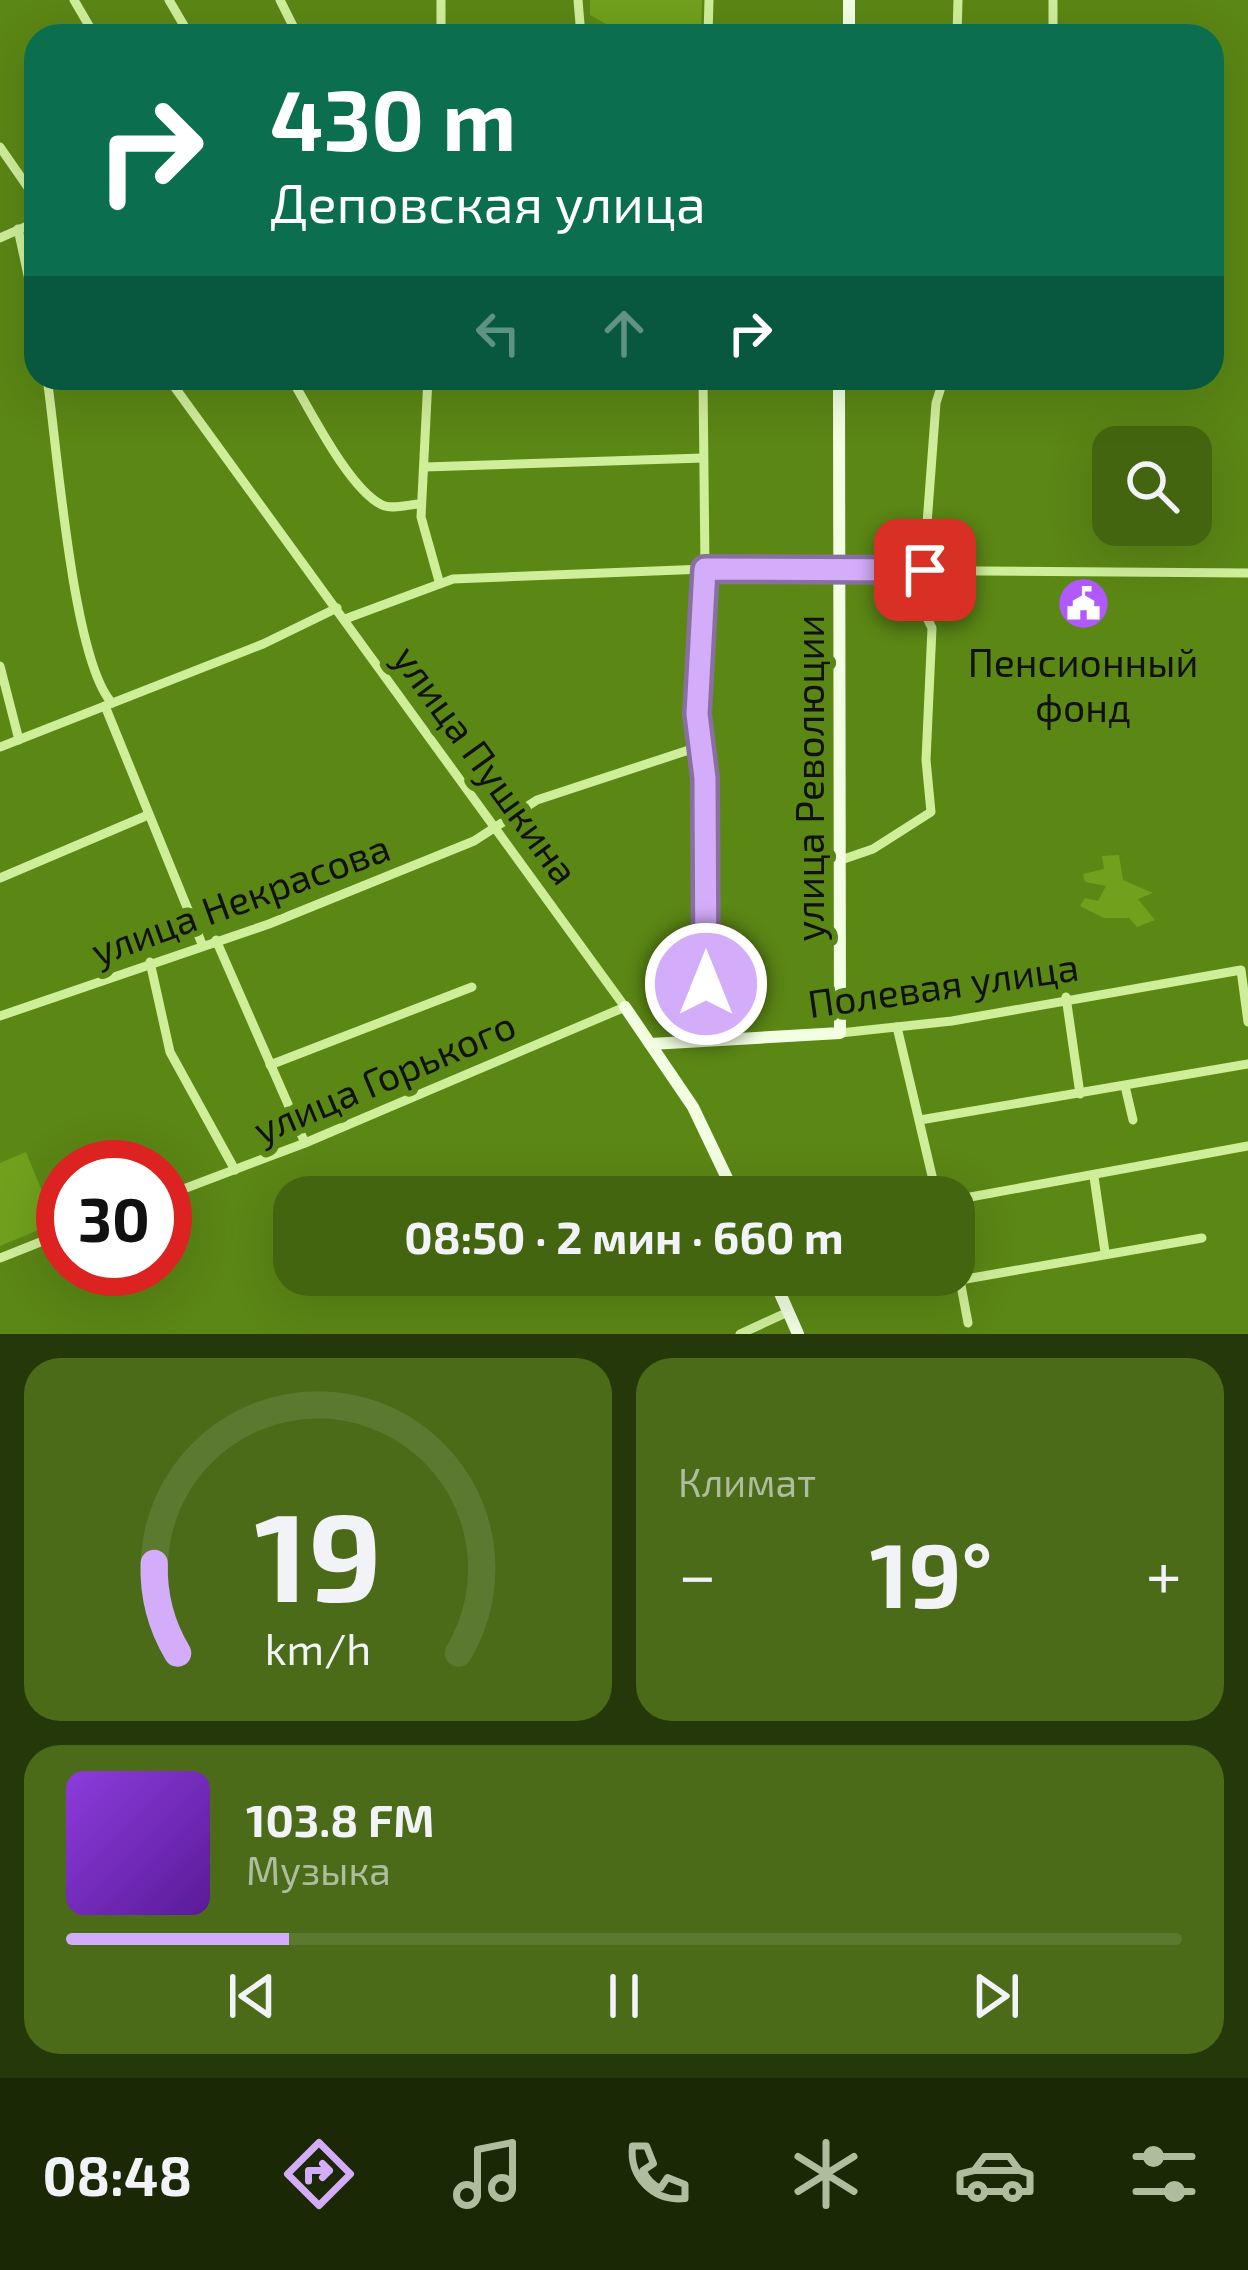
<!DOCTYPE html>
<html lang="ru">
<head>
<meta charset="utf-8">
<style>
	:root { --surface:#446510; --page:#4b6b19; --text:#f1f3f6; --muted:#afbd9f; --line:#5c7930; --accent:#d4adfa }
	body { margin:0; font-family:"Exo 2",sans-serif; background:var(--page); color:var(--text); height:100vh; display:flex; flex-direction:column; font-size:45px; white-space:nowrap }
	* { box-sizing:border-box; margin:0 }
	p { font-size:39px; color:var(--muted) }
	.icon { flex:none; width:66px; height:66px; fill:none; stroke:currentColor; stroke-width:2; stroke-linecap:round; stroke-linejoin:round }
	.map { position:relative; height:1334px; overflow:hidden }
	.drawer { display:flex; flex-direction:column; gap:24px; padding:24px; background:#253809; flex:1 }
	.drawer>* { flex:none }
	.banner { position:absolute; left:24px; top:24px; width:1200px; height:366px; border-radius:36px; box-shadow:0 12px 48px #0002; background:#0b6e4f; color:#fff; overflow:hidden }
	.fabs { position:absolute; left:1092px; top:426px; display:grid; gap:24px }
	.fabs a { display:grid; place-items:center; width:120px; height:120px; border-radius:24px; background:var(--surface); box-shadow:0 12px 48px #0002; font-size:60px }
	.speed { position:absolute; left:36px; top:1140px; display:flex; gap:24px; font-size:60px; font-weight:700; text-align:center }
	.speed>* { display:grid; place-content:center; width:156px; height:156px; border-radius:50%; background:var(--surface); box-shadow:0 12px 48px #0002; line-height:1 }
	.speed .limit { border:18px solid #d22; background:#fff; color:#111 }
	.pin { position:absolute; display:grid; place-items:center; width:102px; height:102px; color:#fff; margin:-51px; border-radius:24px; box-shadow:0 6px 18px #0006 }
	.me { position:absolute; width:132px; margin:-66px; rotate:0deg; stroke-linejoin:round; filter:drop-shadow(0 0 9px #0008) }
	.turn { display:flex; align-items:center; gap:42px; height:252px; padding:0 48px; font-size:54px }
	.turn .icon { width:156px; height:156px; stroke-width:2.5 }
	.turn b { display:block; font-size:84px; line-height:102px }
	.lanes { display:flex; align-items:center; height:114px; padding:0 48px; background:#0003; justify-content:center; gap:60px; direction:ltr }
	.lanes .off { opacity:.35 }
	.big { font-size:90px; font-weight:700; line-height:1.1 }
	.drawer .widget { flex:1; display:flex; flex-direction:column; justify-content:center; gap:18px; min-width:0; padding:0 42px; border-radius:36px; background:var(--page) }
	.drawer .dial { align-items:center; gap:0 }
	.dial svg { height:312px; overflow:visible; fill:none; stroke:var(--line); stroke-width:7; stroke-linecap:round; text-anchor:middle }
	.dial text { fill:var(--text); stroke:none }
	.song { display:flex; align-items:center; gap:36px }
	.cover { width:144px; height:144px; border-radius:18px; background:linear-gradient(135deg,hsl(270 70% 55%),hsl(270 70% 35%)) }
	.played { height:12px; border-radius:6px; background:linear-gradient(90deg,var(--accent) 20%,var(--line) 20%) }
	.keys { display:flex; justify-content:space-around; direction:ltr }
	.heat { display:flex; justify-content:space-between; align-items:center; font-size:66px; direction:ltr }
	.drawer .tiles { flex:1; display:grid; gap:24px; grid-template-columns:1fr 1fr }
	.widget:last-child { grid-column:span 2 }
	.trip { position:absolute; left:273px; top:1176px; width:702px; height:120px; border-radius:36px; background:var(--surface); box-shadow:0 12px 48px #0002; font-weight:700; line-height:120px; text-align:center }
	.menu { display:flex; height:192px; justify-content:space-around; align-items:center; background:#1b2806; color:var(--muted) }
	.menu .icon { width:84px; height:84px }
	.menu .selected { color:var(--accent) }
	.menu b { font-size:54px; color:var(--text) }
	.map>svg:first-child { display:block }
</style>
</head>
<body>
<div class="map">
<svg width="1248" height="1334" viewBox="0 0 1248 1334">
	<rect width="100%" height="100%" fill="#5b8715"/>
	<g fill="#70a11d">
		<path d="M590 0H702L701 36H606V24L590 15Z"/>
		<path d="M1113 505V525H1184L1182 533 1168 544 1110 541 1098 521Z"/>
		<path d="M1119 855 1123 880 1153 893 1138 899 1155 920 1137 927 1129 918H1104L1080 906 1085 898 1098 901 1106 886 1085 882 1083 874 1104 869 1102 856Z"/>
		<path d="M26 1152 55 1223 0 1246V1163Z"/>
	</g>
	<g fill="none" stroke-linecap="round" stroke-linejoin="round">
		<g stroke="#cfee9a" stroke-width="9">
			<path d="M74 0 95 36"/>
			<path d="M169 0 190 36"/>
			<path d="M280 0 298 36"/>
			<path d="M578 0 581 36"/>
			<path d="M441 36V0"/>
			<path d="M708 36 709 0"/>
			<path d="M957 36 958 0"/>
			<path d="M1053 36V0"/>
			<path d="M0 147 36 199"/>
			<path d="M18 229 36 312"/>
			<path d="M0 238 36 222"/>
			<path d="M47 378C57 443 72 660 112 703"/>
			<path d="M291 378C310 410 349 489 382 505 392 510 410 504 421 504"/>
			<path d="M428 378 421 517 439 581"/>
			<path d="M703 378 705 569 697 714 705 778 706 1040"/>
			<path d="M425 467 703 458"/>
			<path d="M345 619 453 579 705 569 1248 573"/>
			<path d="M0 666 19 740"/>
			<path d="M105 706 202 944"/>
			<path d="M0 747 263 644 337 608"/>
			<path d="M838 861 873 849 931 812 926 760 932 628 922 608V591L936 403 944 378"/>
			<path d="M0 878 148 815"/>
			<path d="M216 940 305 1143"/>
			<path d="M150 962 170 1052 235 1170"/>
			<path d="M1066 997 1080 1094"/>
			<path d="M0 1016 269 924 474 841 537 800 701 746"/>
			<path d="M897 1027 937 1197"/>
			<path d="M840 1033 952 1021 1241 970 1248 1022"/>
			<path d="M270 1065 472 987"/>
			<path d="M1125 1086 1133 1120"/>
			<path d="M920 1120 1248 1064"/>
			<path d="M1094 1177 1105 1252"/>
			<path d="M165 1196 305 1143 625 1007 168 378"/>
			<path d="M954 1200 1248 1146"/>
			<path d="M954 1255 960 1280"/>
			<path d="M0 1258 63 1233"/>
			<path d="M968 1323 960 1280 1202 1238"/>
			<path d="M740 1334 788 1312"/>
		</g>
		<g stroke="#f2ffe2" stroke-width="12">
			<path d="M849 36V0"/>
			<path d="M625 1007 693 1107 736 1197"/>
			<path d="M651 1044 840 1033 839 378"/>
			<path d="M772 1275 798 1334"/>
		</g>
	</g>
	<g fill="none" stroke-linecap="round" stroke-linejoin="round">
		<defs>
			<path id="route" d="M706 984 705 778 697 714 705 569 925 570"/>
		</defs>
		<use href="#route" stroke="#8a70a2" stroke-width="30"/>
		<use href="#route" stroke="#d4adfa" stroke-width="21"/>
	</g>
	<defs>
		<symbol id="civic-disc" viewBox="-11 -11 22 22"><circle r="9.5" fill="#b158ff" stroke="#5b8715"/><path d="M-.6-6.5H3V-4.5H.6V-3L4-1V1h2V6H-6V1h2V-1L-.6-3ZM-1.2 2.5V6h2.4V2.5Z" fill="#fff"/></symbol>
	</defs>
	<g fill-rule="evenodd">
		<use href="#civic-disc" x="1054" y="574" width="59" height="59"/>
	</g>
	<g text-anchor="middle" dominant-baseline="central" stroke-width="12" stroke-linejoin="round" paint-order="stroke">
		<g font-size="39" fill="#111" stroke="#5b8715">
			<text x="1083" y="661">Пенсионный<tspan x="1083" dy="45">фонд</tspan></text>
		</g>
		<g font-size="39" fill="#111" stroke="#5b8715">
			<text transform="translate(487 764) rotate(54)">улица Пушкина</text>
			<text transform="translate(808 778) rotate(-90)">улица Революции</text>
			<text transform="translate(240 898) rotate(-20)">улица Некрасова</text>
			<text transform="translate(943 984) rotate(-8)">Полевая улица</text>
			<text transform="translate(384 1076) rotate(-23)">улица Горького</text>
		</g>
	</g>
</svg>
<div class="fabs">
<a><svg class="icon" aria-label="search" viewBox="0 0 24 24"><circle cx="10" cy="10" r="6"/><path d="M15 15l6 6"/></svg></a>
</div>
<div class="speed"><div class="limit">30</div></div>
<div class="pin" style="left:925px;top:570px;background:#d93025"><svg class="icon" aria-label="arrive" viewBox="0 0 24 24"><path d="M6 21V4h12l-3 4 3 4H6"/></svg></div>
<svg class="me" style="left:706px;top:984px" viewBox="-20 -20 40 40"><circle r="17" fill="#d4adfa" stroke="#fff" stroke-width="3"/><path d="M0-11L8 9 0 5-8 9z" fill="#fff"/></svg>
<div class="trip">08:50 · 2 мин · 660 m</div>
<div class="banner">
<div class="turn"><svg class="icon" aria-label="right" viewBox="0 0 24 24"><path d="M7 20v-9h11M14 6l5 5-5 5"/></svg><div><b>430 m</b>Деповская улица</div></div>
<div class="lanes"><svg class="icon off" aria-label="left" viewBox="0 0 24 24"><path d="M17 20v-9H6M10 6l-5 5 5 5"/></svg><svg class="icon off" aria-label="ahead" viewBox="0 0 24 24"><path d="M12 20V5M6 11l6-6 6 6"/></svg><svg class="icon" aria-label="right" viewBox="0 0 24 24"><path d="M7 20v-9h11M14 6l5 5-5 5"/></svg></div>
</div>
</div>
<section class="drawer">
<div class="tiles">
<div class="widget dial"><svg viewBox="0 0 100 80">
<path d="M14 69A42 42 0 1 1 86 69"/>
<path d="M14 69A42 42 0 0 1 8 46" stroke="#d4adfa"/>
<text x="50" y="56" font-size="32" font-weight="700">19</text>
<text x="50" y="72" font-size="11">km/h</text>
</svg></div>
<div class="widget"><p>Климат</p>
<div class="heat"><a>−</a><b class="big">19°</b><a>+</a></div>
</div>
<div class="widget">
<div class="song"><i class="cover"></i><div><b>103.8 FM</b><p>Музыка</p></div></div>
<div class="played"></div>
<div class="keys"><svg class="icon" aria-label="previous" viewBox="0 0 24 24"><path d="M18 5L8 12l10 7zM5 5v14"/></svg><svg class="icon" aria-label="pause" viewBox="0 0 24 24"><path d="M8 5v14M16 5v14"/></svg><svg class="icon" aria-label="next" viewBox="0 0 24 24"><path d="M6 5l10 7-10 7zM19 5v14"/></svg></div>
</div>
</div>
</section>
<nav class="menu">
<b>08:48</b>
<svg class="icon selected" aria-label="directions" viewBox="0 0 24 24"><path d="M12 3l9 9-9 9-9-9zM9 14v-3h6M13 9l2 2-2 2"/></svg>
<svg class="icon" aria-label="music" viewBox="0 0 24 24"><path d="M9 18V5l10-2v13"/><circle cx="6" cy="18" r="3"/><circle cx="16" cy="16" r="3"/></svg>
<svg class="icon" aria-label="phone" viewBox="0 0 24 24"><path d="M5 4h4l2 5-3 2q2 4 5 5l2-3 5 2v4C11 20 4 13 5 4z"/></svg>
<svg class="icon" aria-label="climate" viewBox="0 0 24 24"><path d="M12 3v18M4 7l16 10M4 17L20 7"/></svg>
<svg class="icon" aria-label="car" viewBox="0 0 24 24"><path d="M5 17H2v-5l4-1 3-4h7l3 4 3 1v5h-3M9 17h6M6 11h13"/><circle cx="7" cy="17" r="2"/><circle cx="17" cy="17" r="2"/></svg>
<svg class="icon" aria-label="filters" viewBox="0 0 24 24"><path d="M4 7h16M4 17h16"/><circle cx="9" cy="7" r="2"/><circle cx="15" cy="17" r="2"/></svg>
</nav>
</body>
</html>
